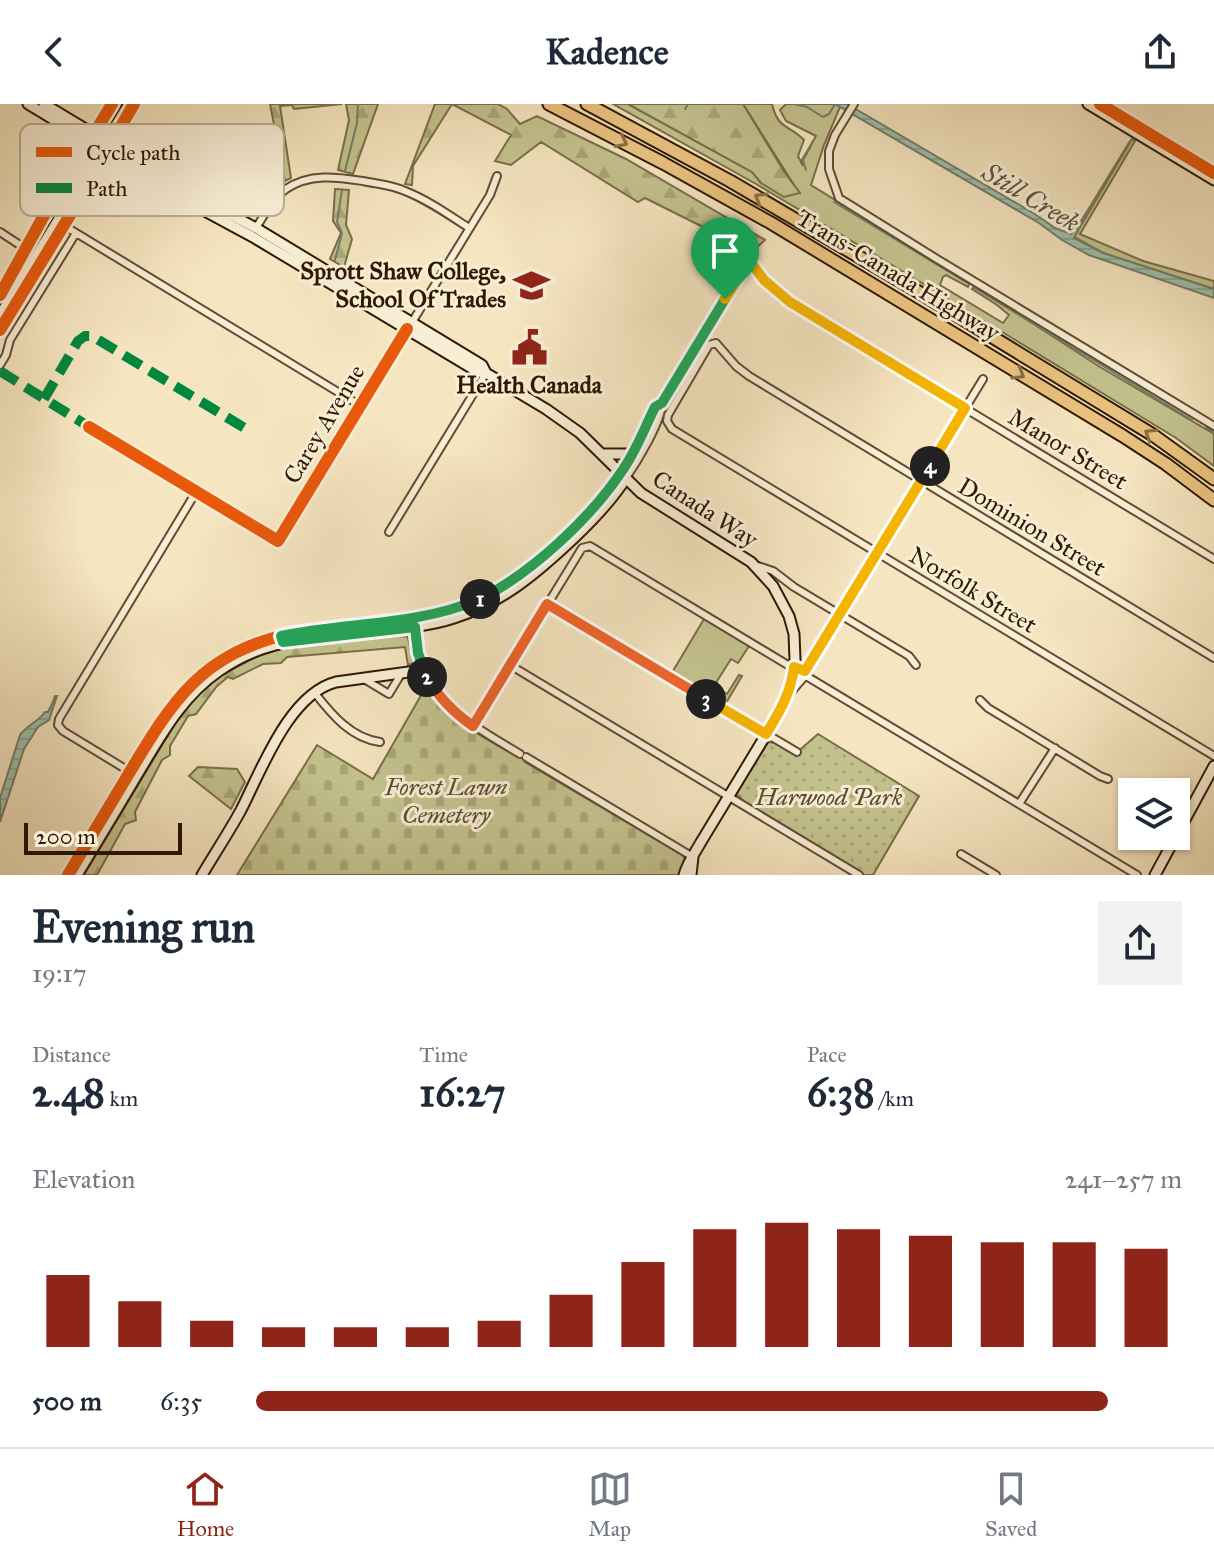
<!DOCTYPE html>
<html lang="en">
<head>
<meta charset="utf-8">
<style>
	:root { --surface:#fff; --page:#f2f2f3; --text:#1f2937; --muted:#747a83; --line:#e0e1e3; --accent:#8f2418 }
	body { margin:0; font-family:"IM FELL Great Primer",serif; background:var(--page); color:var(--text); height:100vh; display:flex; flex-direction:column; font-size:30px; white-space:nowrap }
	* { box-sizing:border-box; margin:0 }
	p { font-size:26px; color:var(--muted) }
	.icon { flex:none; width:44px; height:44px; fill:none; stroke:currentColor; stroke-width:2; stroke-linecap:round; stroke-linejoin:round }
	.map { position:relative; height:771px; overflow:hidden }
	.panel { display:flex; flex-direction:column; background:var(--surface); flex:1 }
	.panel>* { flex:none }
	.buttons { position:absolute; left:1118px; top:674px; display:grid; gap:16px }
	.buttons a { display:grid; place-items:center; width:72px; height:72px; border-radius:0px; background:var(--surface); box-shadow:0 2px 6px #0004; font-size:40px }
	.scale { position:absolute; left:24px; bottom:20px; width:158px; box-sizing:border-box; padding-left:8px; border:4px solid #2f1902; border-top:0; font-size:22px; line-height:28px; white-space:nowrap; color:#2f1902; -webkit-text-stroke:6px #f8eed6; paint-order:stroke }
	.pin { position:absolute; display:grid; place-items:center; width:68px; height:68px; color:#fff; margin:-82px -34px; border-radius:50% 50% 50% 0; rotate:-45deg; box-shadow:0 0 8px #0007 }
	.pin .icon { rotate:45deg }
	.km { position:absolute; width:40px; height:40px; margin:-20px; border-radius:50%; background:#222; color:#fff; font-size:22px; line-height:40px; text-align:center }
	.round { display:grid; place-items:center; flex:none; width:84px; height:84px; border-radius:0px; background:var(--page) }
	.headline { display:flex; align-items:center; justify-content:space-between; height:136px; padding:0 32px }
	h1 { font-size:44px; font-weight:700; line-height:60px }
	.stats { display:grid; grid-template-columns:repeat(3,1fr); gap:12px; height:136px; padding:8px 32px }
	.stats div { display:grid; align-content:center }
	.stats b { font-size:40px; font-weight:700 }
	.stats small { font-size:22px; font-weight:400 }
	.stats p { font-size:22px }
	.chart { height:224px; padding:16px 32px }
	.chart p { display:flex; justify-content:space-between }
	.chart svg { width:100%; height:144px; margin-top:8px; stroke:var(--accent); stroke-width:6 }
	ul { padding:0 32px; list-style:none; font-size:26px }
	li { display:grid; grid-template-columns:128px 96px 1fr; align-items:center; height:60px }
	li i { height:20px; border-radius:10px; background:var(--accent) }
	header { display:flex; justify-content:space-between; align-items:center; height:104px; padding:0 32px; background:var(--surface); font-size:36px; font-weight:700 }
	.dock { display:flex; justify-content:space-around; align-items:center; height:112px; border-top:2px solid var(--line); background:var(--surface); font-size:22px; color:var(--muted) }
	.dock a { display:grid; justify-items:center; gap:4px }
	.dock .current { color:var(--accent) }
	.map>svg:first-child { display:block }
	.grass { fill:#c3c28d; stroke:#796e48; stroke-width:2 }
	.forest { fill:url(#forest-firs); stroke:#796e48; stroke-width:2 }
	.cemetery { fill:url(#cemetery-stones); stroke:#796e48; stroke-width:2 }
	.park { fill:url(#park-dots); stroke:#796e48; stroke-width:2 }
	.water { fill:url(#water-rules); stroke:#717d68; stroke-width:2 }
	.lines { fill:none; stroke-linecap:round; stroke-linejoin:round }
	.stream { stroke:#717d68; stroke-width:2 }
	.street-casing { stroke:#604c32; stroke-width:10 }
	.secondary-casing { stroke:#2f1902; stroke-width:13 }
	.highway-casing { stroke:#2f1902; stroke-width:15 }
	.street { stroke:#f8eed6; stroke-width:6 }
	.secondary { stroke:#f8eed6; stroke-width:9 }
	.highway { stroke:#eac280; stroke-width:11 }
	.quiet { stroke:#00873e; stroke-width:10; stroke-dasharray:20 10; stroke-linecap:butt }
	.cycleway-casing { stroke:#f8eed6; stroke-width:17 }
	.cycleway { stroke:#e8590c; stroke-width:12 }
	.oneway { stroke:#8c6e41 }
	.split-1-casing { stroke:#fff; stroke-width:16 }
	.split-2-casing { stroke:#fff; stroke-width:16 }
	.split-3-casing { stroke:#fff; stroke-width:16 }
	.split-4-casing { stroke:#fff; stroke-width:16 }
	.split-5-casing { stroke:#fff; stroke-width:16 }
	.split-1 { stroke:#22a559; stroke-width:10 }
	.split-2 { stroke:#22a559; stroke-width:10 }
	.split-3 { stroke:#f0652b; stroke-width:10 }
	.split-4 { stroke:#f5b400; stroke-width:10 }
	.split-5 { stroke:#f5b400; stroke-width:10 }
	.labels { text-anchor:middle; stroke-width:6; stroke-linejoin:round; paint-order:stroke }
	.poi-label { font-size:24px; font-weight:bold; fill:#2f1902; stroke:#f8eed6; text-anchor:end }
	.street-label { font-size:24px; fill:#2f1902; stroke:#f8eed6 }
	.park-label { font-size:24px; font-style:italic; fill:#5b4c2c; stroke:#f8eed6 }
	.water-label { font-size:26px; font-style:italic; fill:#56533e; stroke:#f8eed6 }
	.key { fill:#f8eed6; stroke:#bcae96; stroke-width:2 }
	.key-label { font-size:22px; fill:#2f1902 }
</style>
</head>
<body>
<header><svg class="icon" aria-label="back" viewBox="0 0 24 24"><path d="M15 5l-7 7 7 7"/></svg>Kadence<svg class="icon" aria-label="share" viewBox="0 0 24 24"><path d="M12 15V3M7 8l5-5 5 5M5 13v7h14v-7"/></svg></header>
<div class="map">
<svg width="1214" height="771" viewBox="0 0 1214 771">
	<defs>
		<pattern id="forest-firs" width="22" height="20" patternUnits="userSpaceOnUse" patternTransform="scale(2)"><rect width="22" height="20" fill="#c3c28d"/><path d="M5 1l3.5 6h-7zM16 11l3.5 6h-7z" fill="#a8a678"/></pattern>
		<pattern id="cemetery-stones" width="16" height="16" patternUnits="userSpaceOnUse" patternTransform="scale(2)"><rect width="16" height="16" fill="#c3c28d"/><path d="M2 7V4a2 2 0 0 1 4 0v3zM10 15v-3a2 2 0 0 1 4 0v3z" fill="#a8a678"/></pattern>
		<pattern id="park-dots" width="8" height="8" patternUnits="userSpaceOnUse" patternTransform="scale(2)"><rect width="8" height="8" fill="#c3c28d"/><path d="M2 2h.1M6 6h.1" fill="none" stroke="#a8a678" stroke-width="1.8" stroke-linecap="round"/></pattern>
		<pattern id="water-rules" width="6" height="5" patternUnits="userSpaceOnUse" patternTransform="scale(2)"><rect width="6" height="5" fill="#9dc0ac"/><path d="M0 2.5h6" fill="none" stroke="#88a492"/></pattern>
	</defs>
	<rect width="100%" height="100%" fill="#f5e5c0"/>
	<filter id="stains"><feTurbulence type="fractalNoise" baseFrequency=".0025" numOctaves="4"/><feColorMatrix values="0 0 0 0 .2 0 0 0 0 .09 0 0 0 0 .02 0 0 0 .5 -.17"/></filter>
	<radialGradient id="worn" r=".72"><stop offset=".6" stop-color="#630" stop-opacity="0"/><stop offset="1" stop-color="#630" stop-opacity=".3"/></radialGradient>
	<path class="grass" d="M613,0H628L753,68L761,79L799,89L743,0H772C778,26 790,21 804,36L798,52L803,62L802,56L816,32L786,17L780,6L786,0H835L840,3L824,41L811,81L970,179L968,183L946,171L943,173L940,181L1003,219L1009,211L997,201L972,185L975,182L1100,263L1214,330V362L1176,334L902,167L756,80Z
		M1132,35L1135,37L1080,130L1143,157L1214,177V185L1103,149L1074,133Z
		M704,515L749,542L738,559L731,555L714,582L727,590L739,571L742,572L726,599L673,567Z"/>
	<path class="forest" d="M270,0H342L294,5L292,1L280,2L291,74L285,77Z
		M346,0H378L353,70L338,66L349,16Z
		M435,0H498L507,5L520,20L537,12L626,55L765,136L756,144L721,132L645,94L638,98L541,38L511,61L495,57L511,31L452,0L413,62L412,81L405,80Z
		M628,0H743L785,69L800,89L784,93L761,79L752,68Z
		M335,85L349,86L346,121L352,135L344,163L330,155L341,129L333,117Z
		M404,527L408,534L414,559L408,561L405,543L287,553L281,559L263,560L233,575L228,573L217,582L196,610L188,612L170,642V651L162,656L135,708L136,716L125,720L97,771H84L176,618L194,594L220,572L267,547Z
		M198,663L237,665L245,678L231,705L189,672Z"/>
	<path class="cemetery" d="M427,581C453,619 478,630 516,652L523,653L525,658L682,751L685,755L680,771H237L317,641L373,675Z"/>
	<path class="park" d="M818,630L919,692L873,771H864L744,697L737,691L738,687L768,638L776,639L795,650Z"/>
	<path class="water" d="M835,0H847L1035,110L1055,124L1071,130L1086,110L1074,134L1103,149L1214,185V194L1089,151L1062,136L1039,119Z
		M55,592H57L49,616L38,623L24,645L0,718V694L20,631C27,621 38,618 45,608H48L53,598Z"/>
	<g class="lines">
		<path class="stream" d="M794,0L807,3L823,13L829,10L835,0
			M685,5L688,0
			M806,66L803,56L811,42
			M345,67L357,19L358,0
			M834,98L969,180
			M1083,114L1130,37
			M335,156L342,129L337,118L342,86
			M973,183L1192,316
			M1206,324L1214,328"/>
		<defs>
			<path id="street" d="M854,0L835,31L829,47V65L839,94L937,155L1214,322
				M58,118L361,302
				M256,124C265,110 272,95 286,85C310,69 336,73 363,77C377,80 392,81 405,87C428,96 449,111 469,124
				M0,128L26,145
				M0,261L6,251L10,236L76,129
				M621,368C632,352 648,307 662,299L749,156L769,181L796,202L1214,455
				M626,374C637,358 662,317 662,299
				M389,428L486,269
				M758,462L773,467L794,483L909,552L916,561
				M547,500L797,648
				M1214,554L749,272L736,262L716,239L709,241L668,311L667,317L672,325L1214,652
				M510,561L859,771
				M423,566C450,612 476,623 520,650
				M805,567L983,275
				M364,575L389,590L401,570
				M314,588C332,611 351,634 380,638
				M791,588L805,572
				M980,596L988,604L1100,672L1108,675
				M473,622L582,444L590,442L1137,771
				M526,653L693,753
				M132,669L63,627L58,621L59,615L196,388L278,437L490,91L497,72
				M1019,700L1055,644
				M961,750L996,771"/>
			<path id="secondary" d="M28,0L203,106L253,133L478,268L486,269L546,305L580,329L641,389L751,458L773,482L789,512L794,530L795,556L792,579L788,590L781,606L701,738C695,749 687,759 684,771
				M44,0L207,98L256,124L482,261L486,269
				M1088,0L1214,76
				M0,191L42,115L112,0
				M0,211L129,0
				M604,350H632
				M68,771C88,738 108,704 128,671C173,596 201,549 293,529C346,522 401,521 452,506C519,486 580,424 621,368
				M77,771C97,738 117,705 137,671C160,633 181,593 219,567C265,535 304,536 358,529C390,525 423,524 454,514C502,499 538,468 574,434C593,416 612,396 626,374
				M202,771C215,749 229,728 241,706C261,667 289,590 336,578L423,566L418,549L415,518
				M691,771L693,753
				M1155,771L1214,662"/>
			<path id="highway" d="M549,0L663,59L771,119L1123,332L1166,360L1214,396
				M587,0L730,77L912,184L1153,331L1214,375"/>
		</defs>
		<use href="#street" class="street-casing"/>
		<use href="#secondary" class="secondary-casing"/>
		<use href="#highway" class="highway-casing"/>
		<use href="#street" class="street"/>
		<use href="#secondary" class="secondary"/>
		<use href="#highway" class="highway"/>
		<path class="quiet" d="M0,267L94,326
			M44,295L78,237L85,232H92L248,326"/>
		<defs>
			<path id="cycleway" d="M1100,0L1214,69
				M0,191L42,115L112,0
				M0,226L103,57L102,55L134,0
				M89,323L278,437L407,225
				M68,771C88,738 108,704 128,671C173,596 201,549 293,529C346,522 401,521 452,506C519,486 580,424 621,368"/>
		</defs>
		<use href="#cycleway" class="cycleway-casing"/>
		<use href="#cycleway" class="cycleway"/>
	</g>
	<defs><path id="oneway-chevron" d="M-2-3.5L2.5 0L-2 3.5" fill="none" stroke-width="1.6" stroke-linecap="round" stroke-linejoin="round" transform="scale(2)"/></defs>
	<g class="oneway">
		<use href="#oneway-chevron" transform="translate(622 38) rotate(27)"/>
		<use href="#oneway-chevron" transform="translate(760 94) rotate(-149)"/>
		<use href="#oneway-chevron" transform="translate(1019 270) rotate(31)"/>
		<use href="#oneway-chevron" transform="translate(1150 330) rotate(-148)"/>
	</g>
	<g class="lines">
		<defs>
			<path id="split-1" d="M480,495C532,469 592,413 624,364C637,345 645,323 655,303L662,299L725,195"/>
			<path id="split-2" d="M427,573L418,549L415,523L283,538L281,532C348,518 417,522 480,495"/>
			<path id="split-3" d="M427,573C439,594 454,609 473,622L547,500L706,595"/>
			<path id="split-4" d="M706,595L766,630C779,609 791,589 794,563L805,567L930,362"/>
			<path id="split-5" d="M725,195L749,156L764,176L790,198L965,304L930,362"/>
		</defs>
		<use href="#split-1" class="split-1-casing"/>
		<use href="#split-2" class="split-2-casing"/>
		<use href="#split-3" class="split-3-casing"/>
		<use href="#split-4" class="split-4-casing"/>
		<use href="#split-5" class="split-5-casing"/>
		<use href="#split-1" class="split-1"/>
		<use href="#split-2" class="split-2"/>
		<use href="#split-3" class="split-3"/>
		<use href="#split-4" class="split-4"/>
		<use href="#split-5" class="split-5"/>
	</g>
	<defs>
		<symbol id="university-bare" viewBox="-9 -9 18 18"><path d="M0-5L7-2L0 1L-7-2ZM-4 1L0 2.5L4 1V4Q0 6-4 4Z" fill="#8f2418" stroke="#f8eed6" stroke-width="2.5" paint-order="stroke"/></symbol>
		<symbol id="civic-bare" viewBox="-9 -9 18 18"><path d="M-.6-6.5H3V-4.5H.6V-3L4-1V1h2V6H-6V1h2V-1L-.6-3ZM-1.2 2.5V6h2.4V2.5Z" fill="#8f2418" stroke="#f8eed6" stroke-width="2.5" paint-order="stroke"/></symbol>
	</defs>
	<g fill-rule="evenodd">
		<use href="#university-bare" x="506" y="156" width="51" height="51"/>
		<use href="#civic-bare" x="504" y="218" width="51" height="51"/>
	</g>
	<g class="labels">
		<g class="poi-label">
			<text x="506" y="175">Sprott Shaw College,<tspan x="506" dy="28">School Of Trades</tspan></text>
			<text x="529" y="289" text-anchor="middle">Health Canada</text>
		</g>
		<g class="street-label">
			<text transform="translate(898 171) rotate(31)" y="8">Trans-Canada Highway</text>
			<text transform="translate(324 320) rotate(-59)" y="8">Carey Avenue</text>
			<text transform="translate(1068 345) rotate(31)" y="8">Manor Street</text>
			<text transform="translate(705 405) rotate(33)" y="8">Canada Way</text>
			<text transform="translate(1032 423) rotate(31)" y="8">Dominion Street</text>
			<text transform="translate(973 486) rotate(31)" y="8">Norfolk Street</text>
		</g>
		<g class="park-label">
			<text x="446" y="691">Forest Lawn<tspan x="446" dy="28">Cemetery</tspan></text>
			<text x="829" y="701">Harwood Park</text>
		</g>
		<g class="water-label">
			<text transform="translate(1031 93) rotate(31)" y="9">Still Creek</text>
		</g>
	</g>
	<rect x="20" y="20" width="264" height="92" rx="12" class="key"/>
	<rect x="36" y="43" width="36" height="10" fill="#e8590c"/>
	<rect x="36" y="79" width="36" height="10" fill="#00873e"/>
	<g class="key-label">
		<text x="86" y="56">Cycle path</text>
		<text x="86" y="92">Path</text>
	</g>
	<rect width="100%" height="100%" filter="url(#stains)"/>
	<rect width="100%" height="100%" fill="url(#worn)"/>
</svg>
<div class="buttons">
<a><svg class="icon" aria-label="layers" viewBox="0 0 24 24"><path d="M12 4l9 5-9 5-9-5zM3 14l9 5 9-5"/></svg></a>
</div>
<div class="scale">200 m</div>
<div class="pin" style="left:725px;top:195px;background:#1e9e55"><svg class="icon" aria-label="arrive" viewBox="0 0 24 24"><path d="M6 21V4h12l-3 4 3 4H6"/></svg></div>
<b class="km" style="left:480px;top:495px">1</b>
<b class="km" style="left:427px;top:573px">2</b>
<b class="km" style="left:706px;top:595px">3</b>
<b class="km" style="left:930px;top:362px">4</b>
</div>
<section class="panel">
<div class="headline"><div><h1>Evening run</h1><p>19:17</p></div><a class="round"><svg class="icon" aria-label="share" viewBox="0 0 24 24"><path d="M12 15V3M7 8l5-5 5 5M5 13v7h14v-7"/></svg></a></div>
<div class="stats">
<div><p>Distance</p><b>2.48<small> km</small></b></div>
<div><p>Time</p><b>16:27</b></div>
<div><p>Pace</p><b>6:38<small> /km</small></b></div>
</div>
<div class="chart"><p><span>Elevation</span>241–257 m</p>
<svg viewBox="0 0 160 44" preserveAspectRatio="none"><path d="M5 44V22M15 44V30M25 44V36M35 44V38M45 44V38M55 44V38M65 44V36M75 44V28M85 44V18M95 44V8M105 44V6M115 44V8M125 44V10M135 44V12M145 44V12M155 44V14"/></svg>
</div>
<ul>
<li><b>500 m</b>6:35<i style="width:92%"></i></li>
</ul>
</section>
<nav class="dock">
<a class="current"><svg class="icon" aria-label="home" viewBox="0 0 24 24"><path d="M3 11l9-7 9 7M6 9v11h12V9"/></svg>Home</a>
<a><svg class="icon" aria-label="map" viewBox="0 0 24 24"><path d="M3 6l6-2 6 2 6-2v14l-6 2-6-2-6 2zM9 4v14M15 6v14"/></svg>Map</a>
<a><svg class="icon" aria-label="saved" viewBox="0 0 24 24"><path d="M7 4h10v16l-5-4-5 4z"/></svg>Saved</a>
</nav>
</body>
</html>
